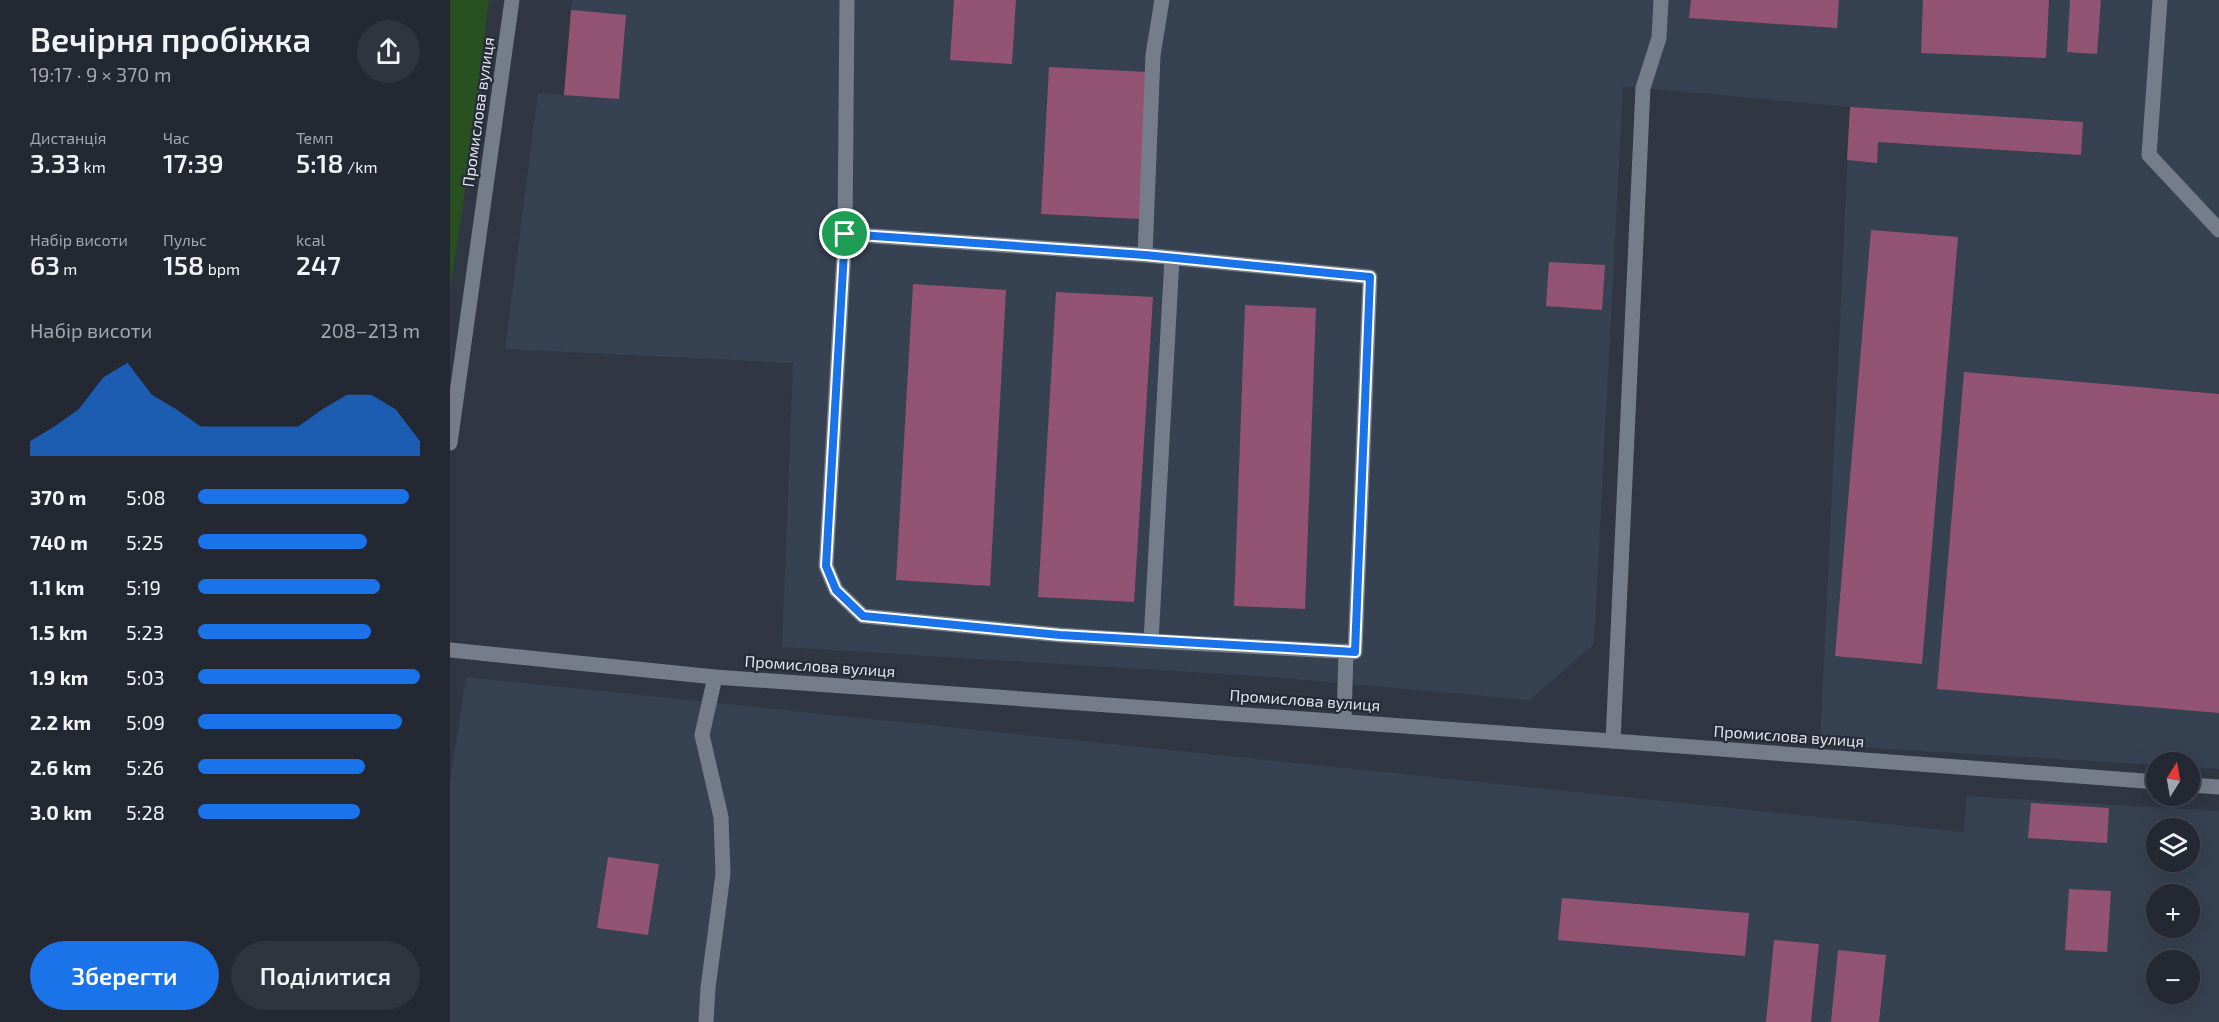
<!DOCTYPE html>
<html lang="uk">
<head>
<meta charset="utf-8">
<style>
	:root { --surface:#242832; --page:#30343e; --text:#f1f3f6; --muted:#a3a6ac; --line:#41444d; --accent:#1a73e8 }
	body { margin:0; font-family:"Exo 2",sans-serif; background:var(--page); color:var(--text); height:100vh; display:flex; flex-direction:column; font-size:22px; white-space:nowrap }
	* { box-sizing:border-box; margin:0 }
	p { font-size:20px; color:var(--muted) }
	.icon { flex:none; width:33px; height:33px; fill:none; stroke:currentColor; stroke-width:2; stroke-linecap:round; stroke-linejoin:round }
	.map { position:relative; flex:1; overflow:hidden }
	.details { display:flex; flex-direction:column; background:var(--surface); width:450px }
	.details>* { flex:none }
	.needle { width:39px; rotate:11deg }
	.tools { position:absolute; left:1696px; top:752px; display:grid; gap:12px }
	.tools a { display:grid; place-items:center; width:54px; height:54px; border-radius:50%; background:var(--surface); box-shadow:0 6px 24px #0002,0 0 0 2px var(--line); font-size:30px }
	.pin { position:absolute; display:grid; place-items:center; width:51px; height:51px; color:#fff; margin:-26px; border:3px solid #fff; border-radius:50%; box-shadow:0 2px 6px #0007 }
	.round { display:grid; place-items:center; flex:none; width:63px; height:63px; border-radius:32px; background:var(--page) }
	.overview { display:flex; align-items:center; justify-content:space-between; height:102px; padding:0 30px }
	h1 { font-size:33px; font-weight:600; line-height:45px }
	.figures { display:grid; grid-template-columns:repeat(3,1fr); gap:9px; height:102px; padding:6px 30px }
	.figures div { display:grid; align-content:center }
	.figures b { font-size:26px; font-weight:600 }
	.figures small { font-size:16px; font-weight:400 }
	.figures p { font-size:16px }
	.chart { height:168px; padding:12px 30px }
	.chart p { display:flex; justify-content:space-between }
	.chart svg { width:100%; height:108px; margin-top:6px; fill:var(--accent); opacity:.7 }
	.primary-button { display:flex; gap:12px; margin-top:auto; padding:12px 30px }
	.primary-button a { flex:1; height:69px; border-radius:36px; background:var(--accent); color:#fff; font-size:24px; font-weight:600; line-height:69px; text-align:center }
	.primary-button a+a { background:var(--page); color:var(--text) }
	ul { padding:0 30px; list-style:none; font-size:20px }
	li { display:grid; grid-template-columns:96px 72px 1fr; align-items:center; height:45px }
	li i { height:15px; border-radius:8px; background:var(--accent) }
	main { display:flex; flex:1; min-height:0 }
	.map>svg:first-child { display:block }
	.built { fill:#364151; fill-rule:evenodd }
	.green { fill:#285021 }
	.building { fill:#935474 }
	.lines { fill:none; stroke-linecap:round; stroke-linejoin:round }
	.lane { stroke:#757d8a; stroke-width:15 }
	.street { stroke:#757d8a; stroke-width:15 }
	.route-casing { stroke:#fff; stroke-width:12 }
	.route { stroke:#1a73e8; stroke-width:8 }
	.labels { text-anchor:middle; stroke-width:4.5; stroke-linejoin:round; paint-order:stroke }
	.street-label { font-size:16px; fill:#e0e5ec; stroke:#262c37 }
</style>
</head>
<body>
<main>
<section class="details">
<div class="overview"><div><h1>Вечірня пробіжка</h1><p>19:17 · 9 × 370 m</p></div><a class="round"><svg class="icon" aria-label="share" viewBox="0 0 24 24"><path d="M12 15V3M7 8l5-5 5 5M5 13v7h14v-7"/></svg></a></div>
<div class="figures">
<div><p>Дистанція</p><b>3.33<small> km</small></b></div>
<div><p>Час</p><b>17:39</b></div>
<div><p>Темп</p><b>5:18<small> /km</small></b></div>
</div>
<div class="figures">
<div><p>Набір висоти</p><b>63<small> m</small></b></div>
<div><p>Пульс</p><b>158<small> bpm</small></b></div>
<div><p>kcal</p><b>247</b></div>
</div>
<div class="chart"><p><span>Набір висоти</span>208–213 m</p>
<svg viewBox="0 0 160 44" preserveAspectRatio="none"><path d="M0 44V38L10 32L20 25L30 12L40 6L50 19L60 25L70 32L80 32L90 32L100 32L110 32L120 25L130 19L140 19L150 25L160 38V44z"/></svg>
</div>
<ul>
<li><b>370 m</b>5:08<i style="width:95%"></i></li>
<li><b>740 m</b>5:25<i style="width:76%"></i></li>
<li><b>1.1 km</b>5:19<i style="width:82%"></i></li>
<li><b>1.5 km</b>5:23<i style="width:78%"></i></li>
<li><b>1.9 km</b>5:03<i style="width:100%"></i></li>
<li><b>2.2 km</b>5:09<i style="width:92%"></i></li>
<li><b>2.6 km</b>5:26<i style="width:75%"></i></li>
<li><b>3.0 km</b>5:28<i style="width:73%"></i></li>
</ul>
<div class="primary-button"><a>Зберегти</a><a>Поділитися</a></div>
</section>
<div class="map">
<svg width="1769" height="1022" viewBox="0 0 1769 1022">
	<rect width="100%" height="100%" fill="#303642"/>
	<path class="built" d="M122,0H1769V769L1740,767V762H1707V765L1370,745L1400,107L1193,88L1173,87L1144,644L1080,700L821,677L332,647L343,363L55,349L88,93L114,95Z
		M16,677L1514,832L1516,796L1769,811V1022H0V783ZM1707,828H1740V861H1707ZM1707,894H1740V927H1707ZM1707,960H1740V993H1707Z"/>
	<path class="green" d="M0,0H39L19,164L0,290Z"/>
	<path class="building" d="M504,0H566L562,64L500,60Z
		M1241,0H1389L1387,28L1239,18Z
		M1473,0H1599L1596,58L1471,53Z
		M1620,0H1651L1647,54L1617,52Z
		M121,10L176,15L169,99L114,95Z
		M599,67L698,72L690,219L591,214Z
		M1400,107L1633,122L1631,155L1428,142L1427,163L1397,160Z
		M1421,230L1508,237L1472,664L1385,656Z
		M1099,262L1155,265L1152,310L1096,306Z
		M463,284L556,290L540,586L446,580Z
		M606,292L703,297L684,602L588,597Z
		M795,305L866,308L855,609L784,606Z
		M1514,372L1769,394V713L1487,689Z
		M1581,803L1659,808L1657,843L1578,838Z
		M158,857L209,864L198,935L147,928Z
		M1619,889L1661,891L1657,952L1615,950Z
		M1112,898L1299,913L1295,956L1108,940Z
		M1324,940L1369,944L1361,1022H1316Z
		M1388,950L1436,955L1429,1022H1381Z"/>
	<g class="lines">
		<path class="lane" d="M397,0L395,234L695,255L703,55L712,0
			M1710,0L1699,155L1769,230
			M395,234L376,566L386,590L413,616L610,635L701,641L722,258
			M695,255L920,277L905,652L701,641
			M894,721L896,651
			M1163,741L1193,88L1209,38L1211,0
			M256,1022L258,988L273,874L271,817L252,735L265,677"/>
		<path class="street" d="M0,443L62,0
			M0,650L265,677L1163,741L1707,782
			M1740,785L1769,787"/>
	</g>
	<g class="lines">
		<defs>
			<path id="route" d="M395,234L695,255L920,277L905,652L610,635L413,616L386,590L376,566Z"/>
		</defs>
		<use href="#route" class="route-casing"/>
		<use href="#route" class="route"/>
	</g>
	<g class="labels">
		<g class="street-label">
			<text transform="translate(28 112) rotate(-82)" y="6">Промислова вулиця</text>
			<text transform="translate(370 666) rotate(4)" y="6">Промислова вулиця</text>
			<text transform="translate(855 700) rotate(4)" y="6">Промислова вулиця</text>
			<text transform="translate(1339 736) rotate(4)" y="6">Промислова вулиця</text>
		</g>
	</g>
</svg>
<div class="tools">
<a><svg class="needle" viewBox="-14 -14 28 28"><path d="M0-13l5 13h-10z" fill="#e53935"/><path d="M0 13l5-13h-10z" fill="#a3a6ac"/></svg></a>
<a><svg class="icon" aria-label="layers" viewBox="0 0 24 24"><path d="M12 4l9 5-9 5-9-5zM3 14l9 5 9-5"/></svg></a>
<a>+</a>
<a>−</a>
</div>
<div class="pin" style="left:395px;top:234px;background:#1e9e55"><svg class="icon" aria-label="arrive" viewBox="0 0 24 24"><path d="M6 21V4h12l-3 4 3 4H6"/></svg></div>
</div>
</main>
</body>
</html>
